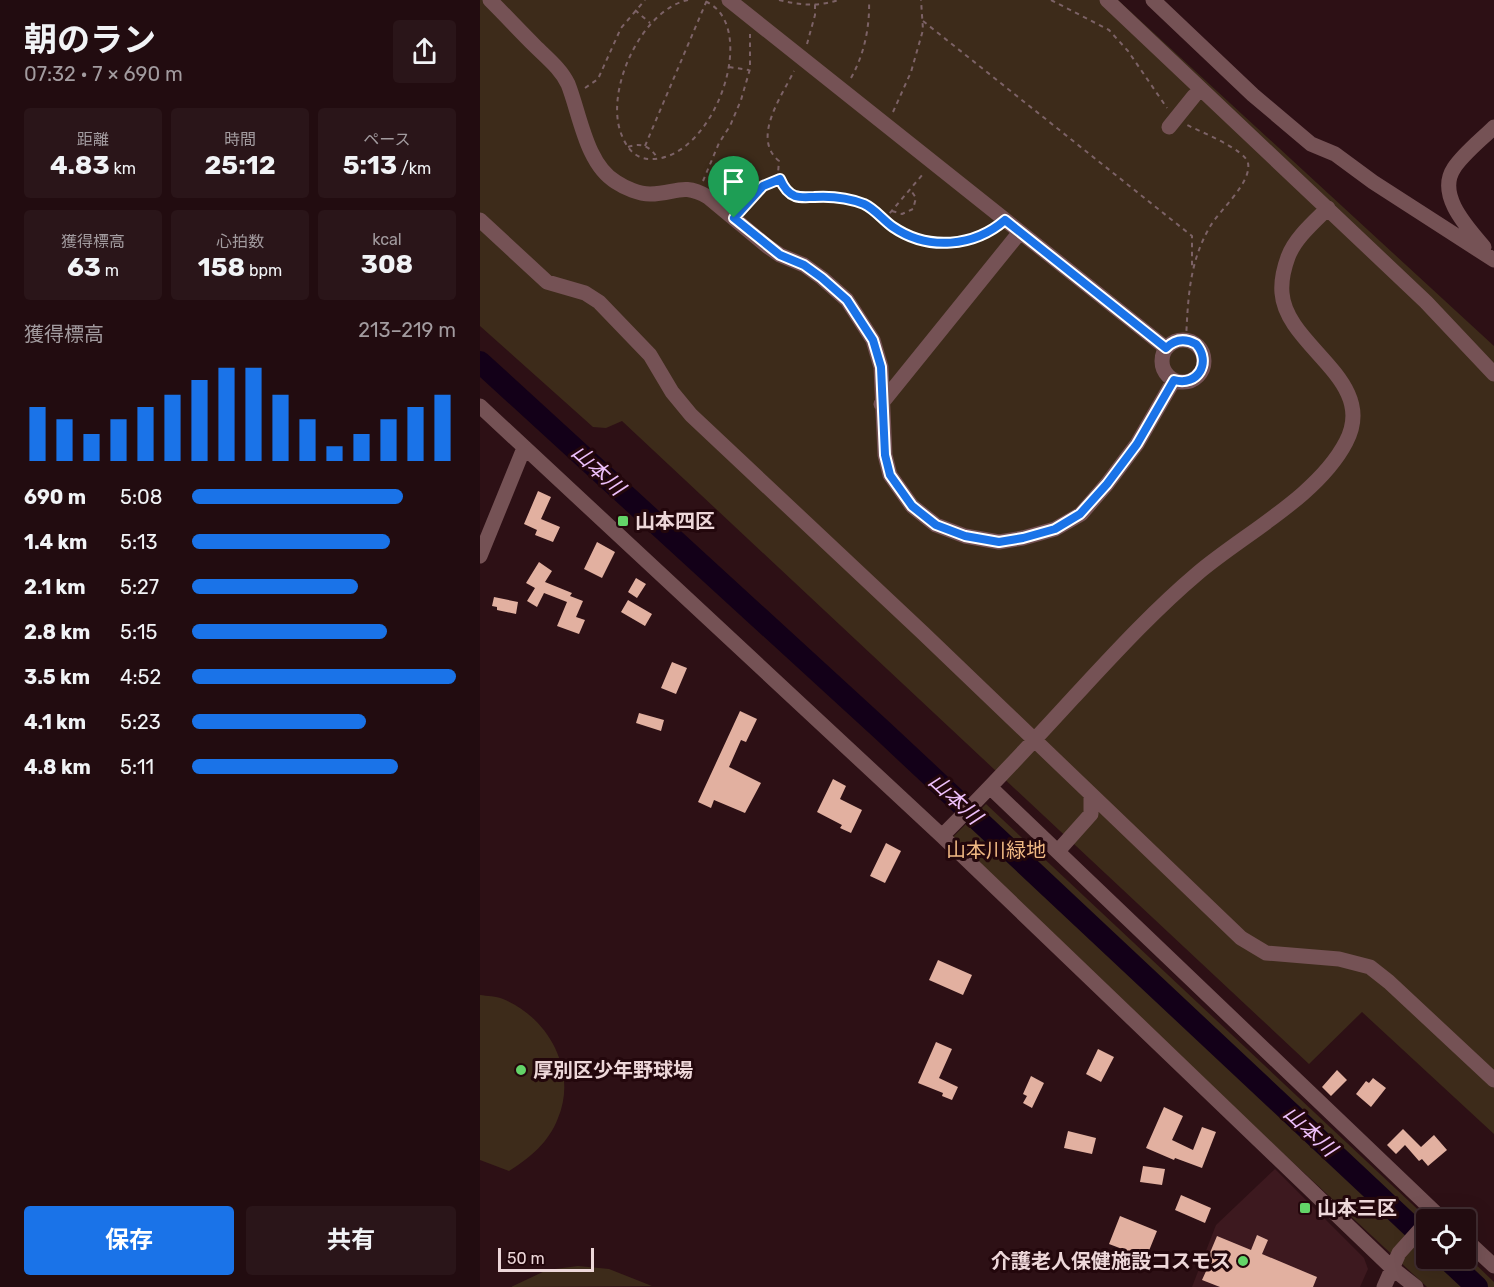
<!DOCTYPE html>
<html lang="ja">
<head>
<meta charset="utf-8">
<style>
	:root { --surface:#220c10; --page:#2a1519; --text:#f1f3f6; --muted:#a29b9f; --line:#3f2c30; --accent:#1a73e8 }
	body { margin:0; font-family:Rubik,"Noto Sans JP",sans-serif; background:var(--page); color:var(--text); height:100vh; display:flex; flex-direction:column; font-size:22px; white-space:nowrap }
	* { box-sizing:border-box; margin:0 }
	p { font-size:20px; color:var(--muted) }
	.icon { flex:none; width:33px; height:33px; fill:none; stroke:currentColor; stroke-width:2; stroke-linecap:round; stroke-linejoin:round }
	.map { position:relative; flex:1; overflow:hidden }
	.sheet { display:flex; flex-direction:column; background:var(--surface); width:480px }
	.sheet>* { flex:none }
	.tools { position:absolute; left:936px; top:1209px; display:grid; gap:12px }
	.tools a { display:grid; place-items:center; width:60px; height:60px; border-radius:6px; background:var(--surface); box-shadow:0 6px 24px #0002,0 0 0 2px var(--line); font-size:30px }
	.scale { position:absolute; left:18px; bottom:15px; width:96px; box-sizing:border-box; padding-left:6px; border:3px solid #edd7d9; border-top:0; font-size:16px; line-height:21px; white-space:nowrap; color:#edd7d9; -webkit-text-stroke:4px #23070c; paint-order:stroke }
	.pin { position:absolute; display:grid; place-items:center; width:51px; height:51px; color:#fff; margin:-62px -26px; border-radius:50% 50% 50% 0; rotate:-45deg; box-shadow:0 0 6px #0007 }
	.pin .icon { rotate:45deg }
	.round { display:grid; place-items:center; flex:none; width:63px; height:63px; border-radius:6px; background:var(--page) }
	.overview { display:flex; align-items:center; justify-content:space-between; height:102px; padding:0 24px }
	h1 { font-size:33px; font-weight:700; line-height:45px }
	.figures { display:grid; grid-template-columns:repeat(3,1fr); gap:9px; height:102px; padding:6px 24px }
	.figures div { display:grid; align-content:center; border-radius:6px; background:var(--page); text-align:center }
	.figures b { font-size:26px; font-weight:700 }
	.figures small { font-size:16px; font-weight:400 }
	.figures p { font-size:16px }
	.chart { height:168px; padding:12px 24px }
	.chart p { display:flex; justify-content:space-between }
	.chart svg { width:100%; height:108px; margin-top:6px; stroke:var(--accent); stroke-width:6 }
	.button { display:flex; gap:12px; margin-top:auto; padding:12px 24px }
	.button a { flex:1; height:69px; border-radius:6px; background:var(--accent); color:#fff; font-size:24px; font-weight:700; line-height:69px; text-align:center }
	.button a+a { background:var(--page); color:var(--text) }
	ul { padding:0 24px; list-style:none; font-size:20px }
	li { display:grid; grid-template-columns:96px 72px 1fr; align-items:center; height:45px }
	li i { height:15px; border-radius:8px; background:var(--accent) }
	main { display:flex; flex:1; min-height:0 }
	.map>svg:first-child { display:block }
	.built { fill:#3d191f }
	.green { fill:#3d2b1a }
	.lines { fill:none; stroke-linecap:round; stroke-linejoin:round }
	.river { stroke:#130018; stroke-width:22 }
	.building { fill:#e2b0a0 }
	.path { stroke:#7c6266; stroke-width:2; stroke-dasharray:4.5 4.5; stroke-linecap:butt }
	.minor { stroke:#755255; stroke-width:15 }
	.route-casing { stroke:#fff; stroke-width:12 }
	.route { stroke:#1a73e8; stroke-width:8 }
	.poi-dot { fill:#63d468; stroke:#23070c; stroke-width:2 }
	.labels { text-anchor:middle; stroke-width:6; stroke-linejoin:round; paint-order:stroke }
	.poi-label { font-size:20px; font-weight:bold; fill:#edd7d9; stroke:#23070c; text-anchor:start }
	.park-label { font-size:20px; fill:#efb883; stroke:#23070c }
	.water-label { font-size:21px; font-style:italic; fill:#eec0fb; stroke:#23070c }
</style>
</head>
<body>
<main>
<section class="sheet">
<div class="overview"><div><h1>朝のラン</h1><p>07:32 · 7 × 690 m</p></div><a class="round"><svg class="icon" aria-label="share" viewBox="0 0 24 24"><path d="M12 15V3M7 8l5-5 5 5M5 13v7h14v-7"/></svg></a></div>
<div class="figures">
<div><p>距離</p><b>4.83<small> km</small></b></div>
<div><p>時間</p><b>25:12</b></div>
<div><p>ペース</p><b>5:13<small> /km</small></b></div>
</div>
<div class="figures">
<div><p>獲得標高</p><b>63<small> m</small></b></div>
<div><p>心拍数</p><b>158<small> bpm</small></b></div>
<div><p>kcal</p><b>308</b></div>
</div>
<div class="chart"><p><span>獲得標高</span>213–219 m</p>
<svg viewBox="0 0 160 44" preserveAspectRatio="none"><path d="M5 44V22M15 44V27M25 44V33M35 44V27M45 44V22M55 44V17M65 44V11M75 44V6M85 44V6M95 44V17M105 44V27M115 44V38M125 44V33M135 44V27M145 44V22M155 44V17"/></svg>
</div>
<ul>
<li><b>690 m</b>5:08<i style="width:80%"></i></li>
<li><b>1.4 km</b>5:13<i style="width:75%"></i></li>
<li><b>2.1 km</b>5:27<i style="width:63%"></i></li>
<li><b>2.8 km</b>5:15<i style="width:74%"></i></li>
<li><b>3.5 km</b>4:52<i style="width:100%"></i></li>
<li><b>4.1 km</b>5:23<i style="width:66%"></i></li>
<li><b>4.8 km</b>5:11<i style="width:78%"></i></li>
</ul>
<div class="button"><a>保存</a><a>共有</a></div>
</section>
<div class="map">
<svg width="1014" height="1287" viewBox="0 0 1014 1287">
	<rect width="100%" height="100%" fill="#2d1015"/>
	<path class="built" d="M795,1169L884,1258L888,1269L880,1287H712L736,1225Z"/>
	<path class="green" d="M0,0H638L1014,346V1134L882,1012L829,1064L142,421L126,428L113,427L0,326Z
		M506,804L948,1219L946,1258H986V1255L1014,1282V1287H947L468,842Z
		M0,995C7,996 16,996 23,999C68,1017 98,1071 78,1118C69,1142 50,1158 29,1171L0,1160Z
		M98,1266L129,1269L172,1286L31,1287L67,1270Z"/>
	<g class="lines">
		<path class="river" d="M0,362L403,731L946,1240
			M966,1258L997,1287"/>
	</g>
	<path class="building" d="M58,491L71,497L61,519L80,527L73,542L55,535L57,530L44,524Z
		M117,542L135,552L122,578L104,569Z
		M59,562L72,571L65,582L92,593L90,596L103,601L96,617L105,620L99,634L77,626L87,602L64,593L57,607L47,601L55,588L46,583Z
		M156,578L166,584L157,598L148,592Z
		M14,597L38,602L36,614L17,610V607L12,606Z
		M148,600L172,614L165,626L141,612Z
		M192,662L207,668L196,694L181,688Z
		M260,711L277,719L266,742L261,740L249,767L281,783L265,813L234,800L231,808L218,802Z
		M159,713L184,720L181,731L156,723Z
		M353,779L366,786L360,799L382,810L371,833L360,828L362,825L337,812Z
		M406,843L421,851L405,883L390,876Z
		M458,960L492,975L483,995L449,980Z
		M456,1042L472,1049L459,1078L478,1087L472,1100L462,1096L463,1093L438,1083Z
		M618,1049L634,1057L621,1082L606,1074Z
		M857,1070L867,1080L851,1096L842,1087Z
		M551,1076L564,1083L552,1108L543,1103L547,1096L543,1094Z
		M893,1078L906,1088L891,1107L876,1094L886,1081L889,1083Z
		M684,1107L703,1116L692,1140L713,1150L722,1127L736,1132L722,1168L695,1158L694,1160L666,1148Z
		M923,1129L941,1147L954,1135L967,1150L948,1166L942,1159L939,1161L925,1145L916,1154L907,1145Z
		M588,1131L616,1138L612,1154L584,1148Z
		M663,1166L685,1169L682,1185L660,1182Z
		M701,1195L731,1208L725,1223L695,1210Z
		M640,1216L677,1231L666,1258L629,1244Z
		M777,1235L788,1240L782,1254L837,1277L833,1287H740L722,1280L727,1269L724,1267L737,1236L771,1250Z"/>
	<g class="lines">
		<path class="path" d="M208,0C160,10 122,96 143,138C148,150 157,159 170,159C234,162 284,21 222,0
			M299,0C319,5 338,7 358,0
			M571,0L629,30L648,51L687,108
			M155,10L170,23
			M443,21L712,236V266
			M327,44L335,15V0
			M249,67L269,70
			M371,78C384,55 390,27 389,0
			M105,88L118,79L141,28L165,0
			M413,112L431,72L443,30L441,0
			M165,146L227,0
			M148,147C162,142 171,147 178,159
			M300,179L298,173L299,161C271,138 302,96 314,71
			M223,181L239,143L250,126L261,100L270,69V34
			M261,208L283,186L300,179L303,187L316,196L348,197L384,204L423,232L457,243L479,242L493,239L514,229
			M412,211L422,214L433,209L436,198L430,189
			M404,220L443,174
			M706,340C708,299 709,261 731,225C741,209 772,182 768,163C766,150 719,131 707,125"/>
		<path class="minor" d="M10,0C25,15 40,31 55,46C67,58 81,69 88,84C100,114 106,164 136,182C145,188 159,194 170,194C196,194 202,182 228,197L287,246L300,255L324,265L342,278L367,300L393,340L401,367L405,455L410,475L432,506L456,525L485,536L519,542L543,538L575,529L601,514L627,484L657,444L694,380
			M249,0L686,348
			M627,0L946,302L1014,374
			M673,0L773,95L831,144L855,154L893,182L1014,260
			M689,127L714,96
			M0,220L67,282L105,293L119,302L170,355L192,392L211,415L443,633L761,938L786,953L859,959L890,967L909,982L1014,1080
			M1004,247C988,228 956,195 974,168C983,154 1002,139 1014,127
			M682 361a21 21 0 1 1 42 0a21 21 0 1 1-42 0Z
			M401,404L540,232
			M0,406L462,836L912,1268L936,1287
			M0,556L44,448
			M510,787L963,1220
			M462,836C507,791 550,745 593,698C633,655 673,611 718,573C764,534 838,496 866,442C899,380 806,347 802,293C801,282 804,268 808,257C815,238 834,222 848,208
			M578,851L611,814V794
			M986,1240L1014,1266
			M904,1287L919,1253L946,1223"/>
	</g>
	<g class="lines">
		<defs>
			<path id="route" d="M300,179C303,186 307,193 315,196C321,198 328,197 334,197C350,196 369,198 384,204C395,209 403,220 413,227C448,251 494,247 525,220L686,348C695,339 705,338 716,344C732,362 718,387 694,380L657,444L627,484L600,514L575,529L543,538L519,542L485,536L456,525L432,506L410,475L405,455L401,367L393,340L367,300L342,278L324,265L300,255L254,218L283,186Z"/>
		</defs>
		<use href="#route" class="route-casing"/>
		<use href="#route" class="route"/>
	</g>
	<g class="poi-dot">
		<rect x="137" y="515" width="12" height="12" rx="3"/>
		<circle cx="41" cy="1070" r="6"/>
		<rect x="819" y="1202" width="12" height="12" rx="3"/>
		<circle cx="763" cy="1261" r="6"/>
	</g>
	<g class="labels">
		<g class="poi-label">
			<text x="155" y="528">山本四区</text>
			<text x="53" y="1077">厚別区少年野球場</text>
			<text x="837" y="1215">山本三区</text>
			<text x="751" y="1268" text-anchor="end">介護老人保健施設コスモス</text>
		</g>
		<g class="park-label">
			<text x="516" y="857">山本川緑地</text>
		</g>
		<g class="water-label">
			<text transform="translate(118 470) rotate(43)" y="7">山本川</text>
			<text transform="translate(475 799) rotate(43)" y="7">山本川</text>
			<text transform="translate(830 1131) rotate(43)" y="7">山本川</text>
		</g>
	</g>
</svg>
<div class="tools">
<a><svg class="icon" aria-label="locate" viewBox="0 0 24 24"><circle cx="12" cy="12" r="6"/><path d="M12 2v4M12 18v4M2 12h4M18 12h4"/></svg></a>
</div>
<div class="scale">50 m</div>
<div class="pin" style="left:254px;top:218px;background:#1e9e55"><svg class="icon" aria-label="arrive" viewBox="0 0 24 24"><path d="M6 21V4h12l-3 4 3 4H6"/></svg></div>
</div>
</main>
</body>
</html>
